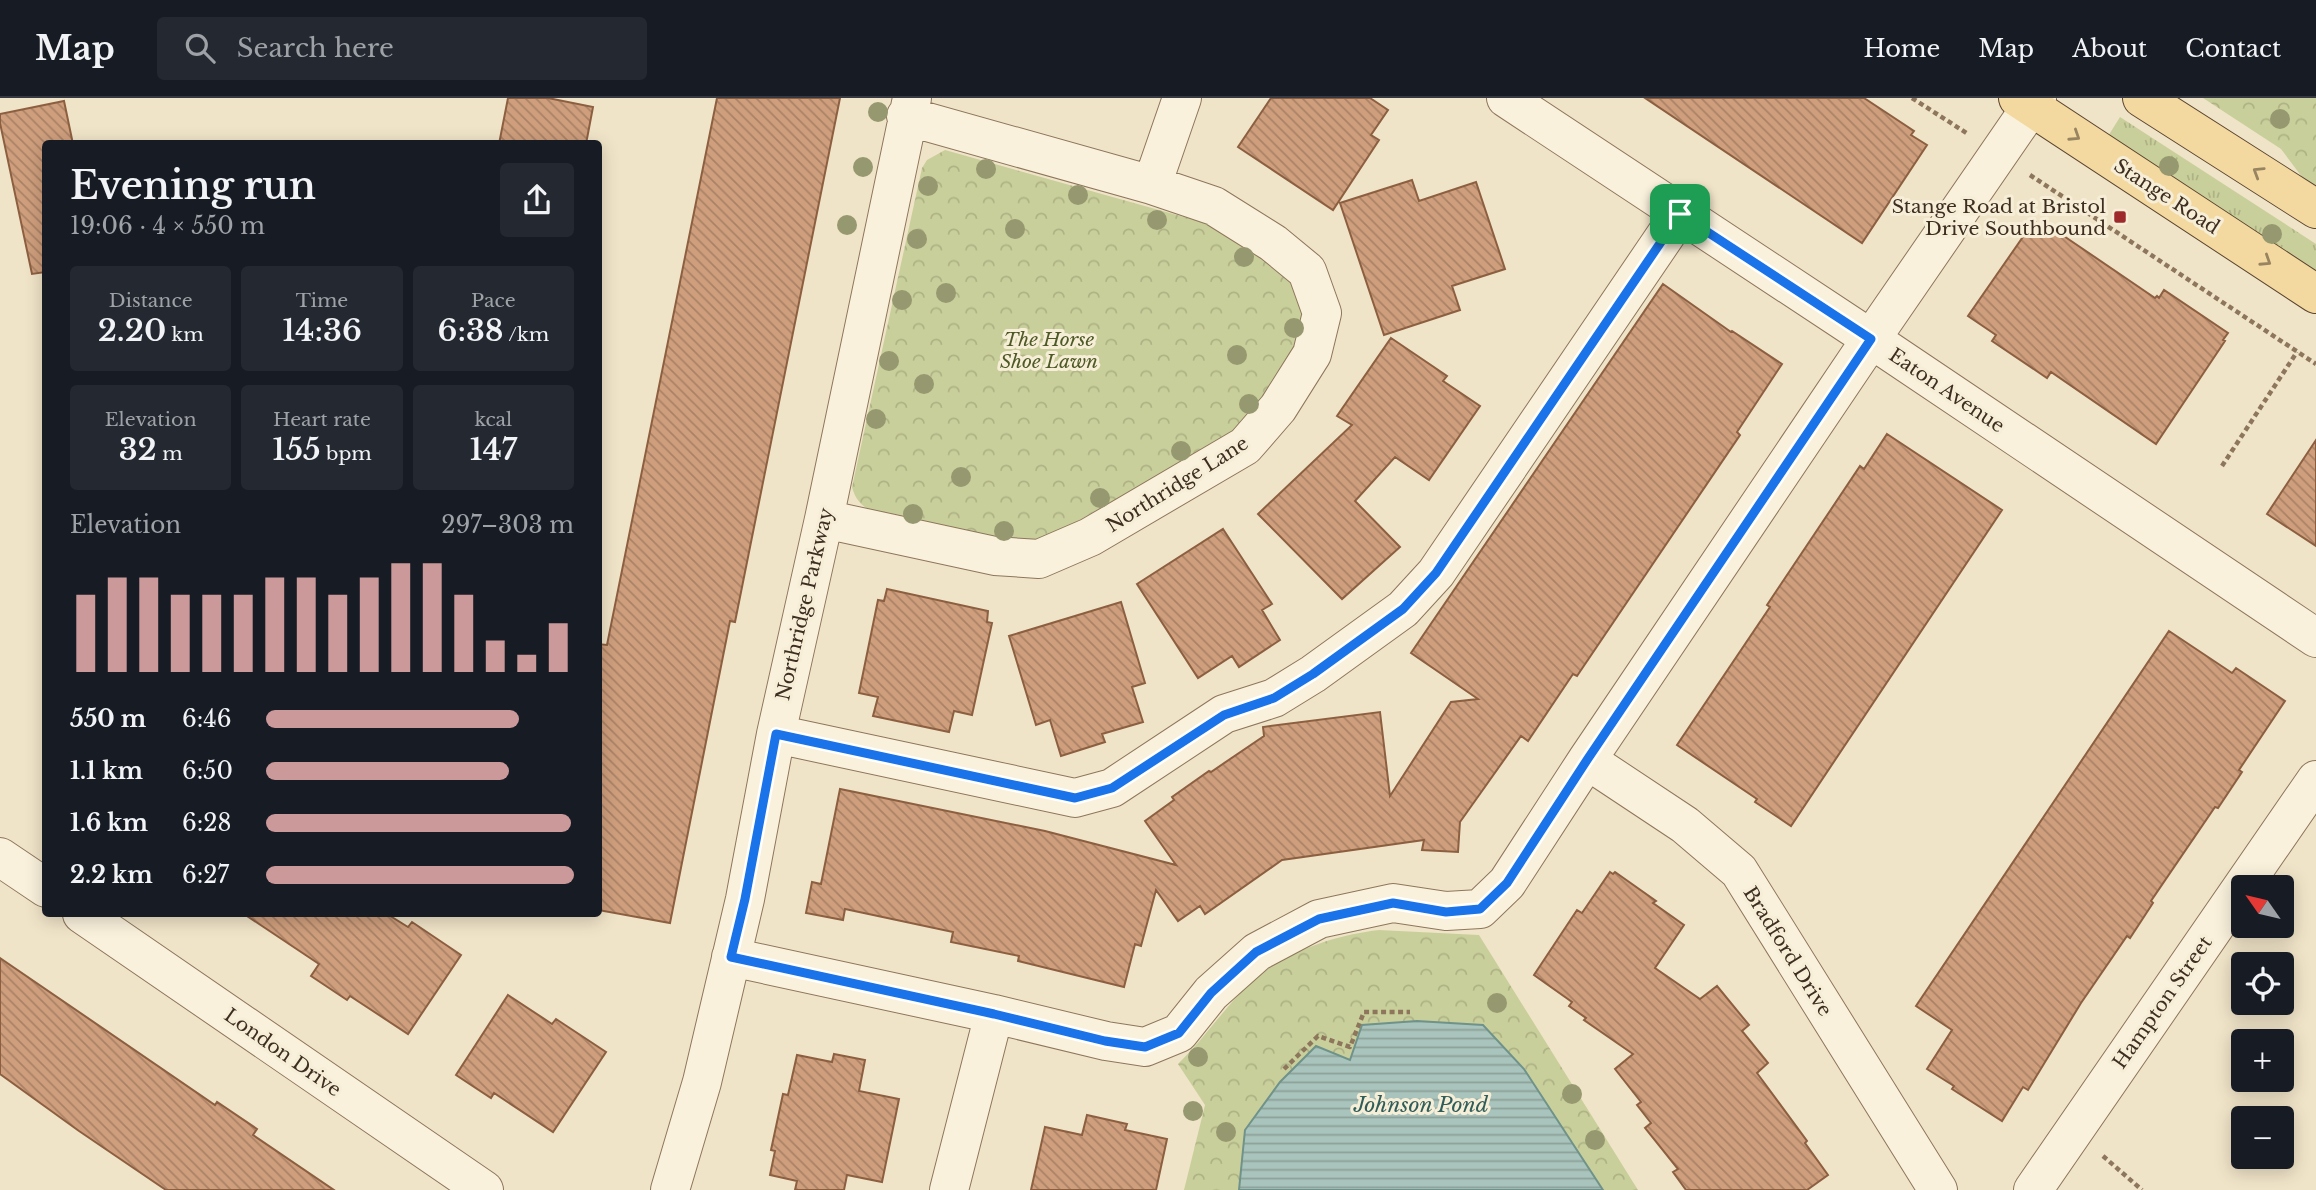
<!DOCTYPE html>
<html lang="en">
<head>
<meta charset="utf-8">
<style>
	:root { --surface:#171b24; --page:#242831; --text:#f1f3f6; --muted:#9ea1a6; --line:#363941; --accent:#cc999b }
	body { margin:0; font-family:"Libre Baskerville",serif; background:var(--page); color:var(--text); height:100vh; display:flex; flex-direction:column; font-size:26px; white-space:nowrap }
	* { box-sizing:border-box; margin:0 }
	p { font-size:23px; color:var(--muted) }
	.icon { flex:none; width:38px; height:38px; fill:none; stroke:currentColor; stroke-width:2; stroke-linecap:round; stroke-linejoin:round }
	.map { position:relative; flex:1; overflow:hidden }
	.sheet { position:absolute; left:42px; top:42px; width:560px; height:777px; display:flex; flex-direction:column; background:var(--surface); border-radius:7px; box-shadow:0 4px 18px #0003 }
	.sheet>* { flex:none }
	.needle { width:46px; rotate:304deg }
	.controls { position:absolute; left:2231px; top:777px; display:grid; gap:14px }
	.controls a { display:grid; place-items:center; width:63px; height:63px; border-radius:7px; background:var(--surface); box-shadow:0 4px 18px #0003; font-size:35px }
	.pin { position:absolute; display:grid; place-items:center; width:60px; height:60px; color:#fff; margin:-30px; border-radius:14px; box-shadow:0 4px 10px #0006 }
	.round { display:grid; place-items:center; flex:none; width:74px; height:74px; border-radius:7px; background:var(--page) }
	.headline { display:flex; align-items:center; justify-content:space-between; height:119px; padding:0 28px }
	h1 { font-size:38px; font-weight:600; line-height:52px }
	.metrics { display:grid; grid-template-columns:repeat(3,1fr); gap:10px; height:119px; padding:7px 28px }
	.metrics div { display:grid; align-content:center; border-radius:7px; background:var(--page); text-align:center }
	.metrics b { font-size:30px; font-weight:600 }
	.metrics small { font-size:19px; font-weight:400 }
	.metrics p { font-size:19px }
	.chart { height:196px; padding:14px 28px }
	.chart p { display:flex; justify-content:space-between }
	.chart svg { width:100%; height:126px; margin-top:7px; stroke:var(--accent); stroke-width:6 }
	ul { padding:0 28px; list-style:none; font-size:23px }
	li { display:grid; grid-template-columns:112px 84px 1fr; align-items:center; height:52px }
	li i { height:18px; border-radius:9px; background:var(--accent) }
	header { display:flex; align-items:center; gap:42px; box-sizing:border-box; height:98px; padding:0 35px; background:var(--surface); border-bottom:2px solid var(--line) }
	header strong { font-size:33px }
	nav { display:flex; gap:38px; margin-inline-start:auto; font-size:24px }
	.search { width:490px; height:63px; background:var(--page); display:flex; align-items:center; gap:18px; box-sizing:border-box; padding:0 24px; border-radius:7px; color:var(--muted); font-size:26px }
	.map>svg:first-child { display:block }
	.grass { fill:url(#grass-tufts) }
	.forest { fill:url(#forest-crowns) }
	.water { fill:url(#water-rules); stroke:#6f938a; stroke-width:2 }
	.building { fill:url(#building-back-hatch); stroke:#8d5f41; stroke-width:2 }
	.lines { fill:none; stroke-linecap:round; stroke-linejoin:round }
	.minor-casing { stroke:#8d765c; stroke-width:40 }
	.major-casing { stroke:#5b4430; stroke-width:40 }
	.path { stroke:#8d765c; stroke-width:4.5; stroke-dasharray:5 3.5; stroke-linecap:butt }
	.minor { stroke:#faf1dc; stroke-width:38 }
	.major { stroke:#f3d9a0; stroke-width:38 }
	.tree { fill:#96986f }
	.oneway { stroke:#988460 }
	.route-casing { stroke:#fff; stroke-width:14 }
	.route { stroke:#1a73e8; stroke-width:9 }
	.poi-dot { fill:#9e2a2b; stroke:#f7eed8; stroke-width:2.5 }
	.labels { text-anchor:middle; stroke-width:6; stroke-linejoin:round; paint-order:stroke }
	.street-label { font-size:19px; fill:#3d2e20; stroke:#f7eed8 }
	.poi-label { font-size:19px; fill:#3d2e20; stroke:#f7eed8; text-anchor:end }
	.park-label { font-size:19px; font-style:italic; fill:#4d5a26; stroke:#f7eed8 }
	.water-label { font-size:21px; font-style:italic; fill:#2f5d5a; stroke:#f7eed8 }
</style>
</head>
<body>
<header>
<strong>Map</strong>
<div class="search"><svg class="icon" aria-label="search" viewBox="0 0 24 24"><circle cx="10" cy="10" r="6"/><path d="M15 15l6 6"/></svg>Search here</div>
<nav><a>Home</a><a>Map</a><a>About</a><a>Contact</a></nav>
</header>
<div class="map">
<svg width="2316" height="1092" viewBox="0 0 2316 1092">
	<defs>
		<pattern id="grass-tufts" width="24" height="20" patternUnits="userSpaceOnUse" patternTransform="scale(1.75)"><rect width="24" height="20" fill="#c9cf9b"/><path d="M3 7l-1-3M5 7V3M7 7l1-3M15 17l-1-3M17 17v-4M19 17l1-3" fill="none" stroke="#aeb285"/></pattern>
		<pattern id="forest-crowns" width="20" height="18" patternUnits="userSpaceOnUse" patternTransform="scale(1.75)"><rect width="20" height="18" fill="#c9cf9b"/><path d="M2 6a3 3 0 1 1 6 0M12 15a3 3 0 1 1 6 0" fill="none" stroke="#aeb285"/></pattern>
		<pattern id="water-rules" width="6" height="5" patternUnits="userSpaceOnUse" patternTransform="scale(1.75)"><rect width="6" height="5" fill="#a9c4bc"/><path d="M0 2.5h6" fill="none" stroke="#8ba098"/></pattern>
		<pattern id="building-back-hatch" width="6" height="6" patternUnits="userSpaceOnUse" patternTransform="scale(1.75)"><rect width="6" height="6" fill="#cf9f7d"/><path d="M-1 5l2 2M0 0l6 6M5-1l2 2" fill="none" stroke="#a98266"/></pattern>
	</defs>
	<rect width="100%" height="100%" fill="#f0e4c8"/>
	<path class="grass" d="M2120,19L2316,146V179L2105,43Z"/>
	<path class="forest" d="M2203,0H2316V91L2302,79L2281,51Z
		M945,52L1202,124L1223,133L1281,173L1295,190L1302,206L1304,229L1298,249L1245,326L1217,344L1060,433L1037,442L1014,443L880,418C866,411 856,405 852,389L922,70L927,62Z
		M1379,832L1479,837L1638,1092H1184L1205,1007L1178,966C1204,941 1224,910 1250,885C1284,854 1335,837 1379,832Z"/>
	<path class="water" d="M1417,923L1483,927L1524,971L1603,1092H1239L1245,1032L1280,984L1316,948L1350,962L1362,927Z"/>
	<path class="building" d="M508,0H548L593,9L586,46H499Z
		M717,0H840L735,524L730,523L670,825L598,812V546L607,547Z
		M1271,0H1370L1388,12L1371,37L1379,42L1333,112L1238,49Z
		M1645,0H1864L1914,33L1911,37L1927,47L1862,145Z
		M64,3L73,46H46V174L32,176L0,25V16Z
		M1412,82L1419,103L1476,84L1505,171L1452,188L1460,212L1384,237L1340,105Z
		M2034,123L2052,136L2055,132L2155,200L2157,198L2159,200L2164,192L2228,235L2223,242L2225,243L2156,346L2051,274L2047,280L1992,243L1996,237L1968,218Z
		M1663,186L1731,234L1732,233L1782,266L1737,334L1740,337L1577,578L1573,576L1528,643L1521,638L1460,724L1458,754L1422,752L1424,742L1282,762L1205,816L1200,808L1178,823L1156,792L1141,848L1135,846L1124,889L1018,863L1019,858L951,844L953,834L845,811L843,822L806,815L812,784L821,786L840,691L1045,733L1176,767L1145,723L1174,702L1172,699L1209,673L1211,674L1264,638L1263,629L1380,614L1390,698L1451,604L1478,601L1411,555Z
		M1391,240L1447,278L1443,283L1480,308L1429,382L1395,359L1355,403L1400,449L1342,501L1258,416L1352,327L1337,318Z
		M1887,336L2002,412L1791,728L1755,704L1757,701L1677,647L1770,509L1767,507L1860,368L1864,371Z
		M2316,342V448L2267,416Z
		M1223,431L1272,506L1262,512L1280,542L1239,569L1232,558L1198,580L1137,486Z
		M887,491L988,513L987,524L992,525L972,617L954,613L949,634L873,618L878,599L859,595L878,502L884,503Z
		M1121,504L1145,585L1132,589L1143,624L1102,636L1105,644L1061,658L1050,622L1036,627L1009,538Z
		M2169,533L2232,575L2236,570L2285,603L2239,672L2242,674L2218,710L2215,709L2151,803L2153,805L2130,840L2127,838L2081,905L2028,992L2023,989L2002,1023L1952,991L1954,988L1927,971L1952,932L1916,908Z
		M1610,774L1613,776L1615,774L1656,803L1653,805L1684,827L1655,870L1700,901L1717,888L1749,927L1742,933L1768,965L1757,975L1807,1043L1805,1045L1828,1077L1807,1092H1686L1673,1074L1678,1071L1645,1030L1651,1025L1637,1007L1641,1004L1615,971L1633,956L1584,922L1586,920L1569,908L1572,904L1534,877L1577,812L1582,815Z
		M244,816H387L408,829L412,824L461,857L408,936L350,898L347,902L311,878L319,866Z
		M0,860L215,1007L217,1004L257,1031L253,1037L334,1092H166L79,1033L0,976Z
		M508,897L552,926L556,921L606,954L553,1034L494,995L491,1000L456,977Z
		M834,956L865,962L859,993L899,1001L882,1084L847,1077L844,1092H795L797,1083L770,1077L775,1053L771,1052L783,996L788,997L797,957L832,964Z
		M1087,1017L1127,1026L1125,1032L1167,1041L1156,1092H1031L1045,1029L1082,1037Z"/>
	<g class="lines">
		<defs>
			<path id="minor" d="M1506,0L1871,241L2316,540
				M1152,87L1182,0
				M824,421L995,458L1039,461L1090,439L1245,348L1278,310L1312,256L1322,215L1307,173L1273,145L1214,108L1152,87L906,18
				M776,636L1075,700L1112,690L1224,616L1274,600L1313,576L1403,511L1436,475L1680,116
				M1587,662L1685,727L1739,773L1938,1092
				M0,759L46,790
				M82,816L484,1092
				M731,859L994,916L1106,943L1145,949L1179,935L1211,895L1257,854L1319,821L1393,805L1446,813L1480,811L1507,785L1587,662L1871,241L2037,0
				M670,1092L702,984L745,801L776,636L824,421L912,0
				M949,1092L994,916
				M2033,1092L2316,682"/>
			<path id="major" d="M2018,0L2316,196
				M2142,0L2316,111"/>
		</defs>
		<use href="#minor" class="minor-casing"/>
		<use href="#major" class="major-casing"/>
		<path class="path" d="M1912,0L1968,36
			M2030,77L2316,266
			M2222,368L2297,254
			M1284,971L1318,938L1350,949L1364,914H1410
			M2103,1058L2142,1092"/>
		<use href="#minor" class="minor"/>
		<use href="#major" class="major"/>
	</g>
	<g class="tree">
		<circle cx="878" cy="14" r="10"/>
		<circle cx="2280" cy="21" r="10"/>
		<circle cx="2169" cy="68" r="10"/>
		<circle cx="863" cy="69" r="10"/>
		<circle cx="986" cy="71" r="10"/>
		<circle cx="928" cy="88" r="10"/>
		<circle cx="1078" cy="97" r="10"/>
		<circle cx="1157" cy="122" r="10"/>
		<circle cx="847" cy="127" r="10"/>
		<circle cx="1015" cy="131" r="10"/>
		<circle cx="2272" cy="136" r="10"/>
		<circle cx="917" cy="141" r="10"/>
		<circle cx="1244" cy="159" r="10"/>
		<circle cx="946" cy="195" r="10"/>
		<circle cx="902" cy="202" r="10"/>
		<circle cx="1294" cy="230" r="10"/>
		<circle cx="1237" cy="257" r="10"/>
		<circle cx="889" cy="263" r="10"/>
		<circle cx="924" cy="286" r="10"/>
		<circle cx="1249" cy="306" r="10"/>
		<circle cx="876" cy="321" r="10"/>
		<circle cx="1181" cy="353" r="10"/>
		<circle cx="961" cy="379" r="10"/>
		<circle cx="1100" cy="400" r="10"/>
		<circle cx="913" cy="416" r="10"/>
		<circle cx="1004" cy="433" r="10"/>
		<circle cx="1497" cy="905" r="10"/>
		<circle cx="1198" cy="959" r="10"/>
		<circle cx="1572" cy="996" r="10"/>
		<circle cx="1193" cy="1013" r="10"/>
		<circle cx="1226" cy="1034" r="10"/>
		<circle cx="1595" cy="1042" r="10"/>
	</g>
	<defs><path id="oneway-chevron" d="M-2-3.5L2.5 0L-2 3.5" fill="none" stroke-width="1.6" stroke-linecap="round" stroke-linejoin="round" transform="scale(1.75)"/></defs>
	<g class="oneway">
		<use href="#oneway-chevron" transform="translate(2075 38) rotate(33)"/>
		<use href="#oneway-chevron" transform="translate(2258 74) rotate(-148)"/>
		<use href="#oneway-chevron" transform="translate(2266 163) rotate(33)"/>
	</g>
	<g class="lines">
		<defs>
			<path id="route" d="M1680,116L1871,241L1587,662L1507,785L1480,811L1446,814L1393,805L1319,821L1256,854L1211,895L1179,935L1145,949L1105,943L994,916L731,859L745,801L776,636L1075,700L1112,690L1224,617L1274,600L1313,576L1403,511L1436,475Z"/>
		</defs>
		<use href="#route" class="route-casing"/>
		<use href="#route" class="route"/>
	</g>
	<rect class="poi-dot" x="2113" y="112" width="14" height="14" rx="3.5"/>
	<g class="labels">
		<g class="street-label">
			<text transform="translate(2167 98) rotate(33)" y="7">Stange Road</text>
			<text transform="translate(1947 292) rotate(34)" y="7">Eaton Avenue</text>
			<text transform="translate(1177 386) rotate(-32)" y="7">Northridge Lane</text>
			<text transform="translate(804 506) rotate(-77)" y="7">Northridge Parkway</text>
			<text transform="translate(1788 853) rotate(58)" y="7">Bradford Drive</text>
			<text transform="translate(2162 904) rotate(-55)" y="7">Hampton Street</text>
			<text transform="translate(283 954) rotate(35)" y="7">London Drive</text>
		</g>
		<g class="poi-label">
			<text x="2106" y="115">Stange Road at Bristol<tspan x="2106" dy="22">Drive Southbound</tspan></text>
		</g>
		<g class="park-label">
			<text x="1049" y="248">The Horse<tspan x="1049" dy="22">Shoe Lawn</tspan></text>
		</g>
		<g class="water-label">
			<text x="1421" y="1014">Johnson Pond</text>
		</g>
	</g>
</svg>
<div class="controls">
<a><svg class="needle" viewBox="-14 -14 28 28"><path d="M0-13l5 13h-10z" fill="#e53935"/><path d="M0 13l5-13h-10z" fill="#9ea1a6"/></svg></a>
<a><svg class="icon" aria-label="locate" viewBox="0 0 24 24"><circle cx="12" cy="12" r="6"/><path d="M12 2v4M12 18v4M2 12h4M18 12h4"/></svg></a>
<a>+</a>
<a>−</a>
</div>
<div class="pin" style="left:1680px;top:116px;background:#1e9e55"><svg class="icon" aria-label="arrive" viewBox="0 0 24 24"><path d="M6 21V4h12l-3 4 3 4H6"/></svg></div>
<section class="sheet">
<div class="headline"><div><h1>Evening run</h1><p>19:06 · 4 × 550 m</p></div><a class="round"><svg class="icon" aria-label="share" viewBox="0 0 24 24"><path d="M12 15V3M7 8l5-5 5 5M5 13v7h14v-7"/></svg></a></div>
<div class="metrics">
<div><p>Distance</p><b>2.20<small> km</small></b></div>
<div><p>Time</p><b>14:36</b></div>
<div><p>Pace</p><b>6:38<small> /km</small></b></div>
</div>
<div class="metrics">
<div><p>Elevation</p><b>32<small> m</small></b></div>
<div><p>Heart rate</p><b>155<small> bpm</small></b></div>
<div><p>kcal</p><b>147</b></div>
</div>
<div class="chart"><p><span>Elevation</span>297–303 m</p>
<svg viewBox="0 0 160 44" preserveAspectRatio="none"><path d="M5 44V17M15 44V11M25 44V11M35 44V17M45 44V17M55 44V17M65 44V11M75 44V11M85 44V17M95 44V11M105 44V6M115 44V6M125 44V17M135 44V33M145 44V38M155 44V27"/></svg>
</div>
<ul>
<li><b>550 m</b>6:46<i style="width:82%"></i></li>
<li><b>1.1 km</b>6:50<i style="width:79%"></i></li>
<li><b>1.6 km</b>6:28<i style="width:99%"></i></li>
<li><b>2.2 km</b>6:27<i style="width:100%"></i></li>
</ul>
</section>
</div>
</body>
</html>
